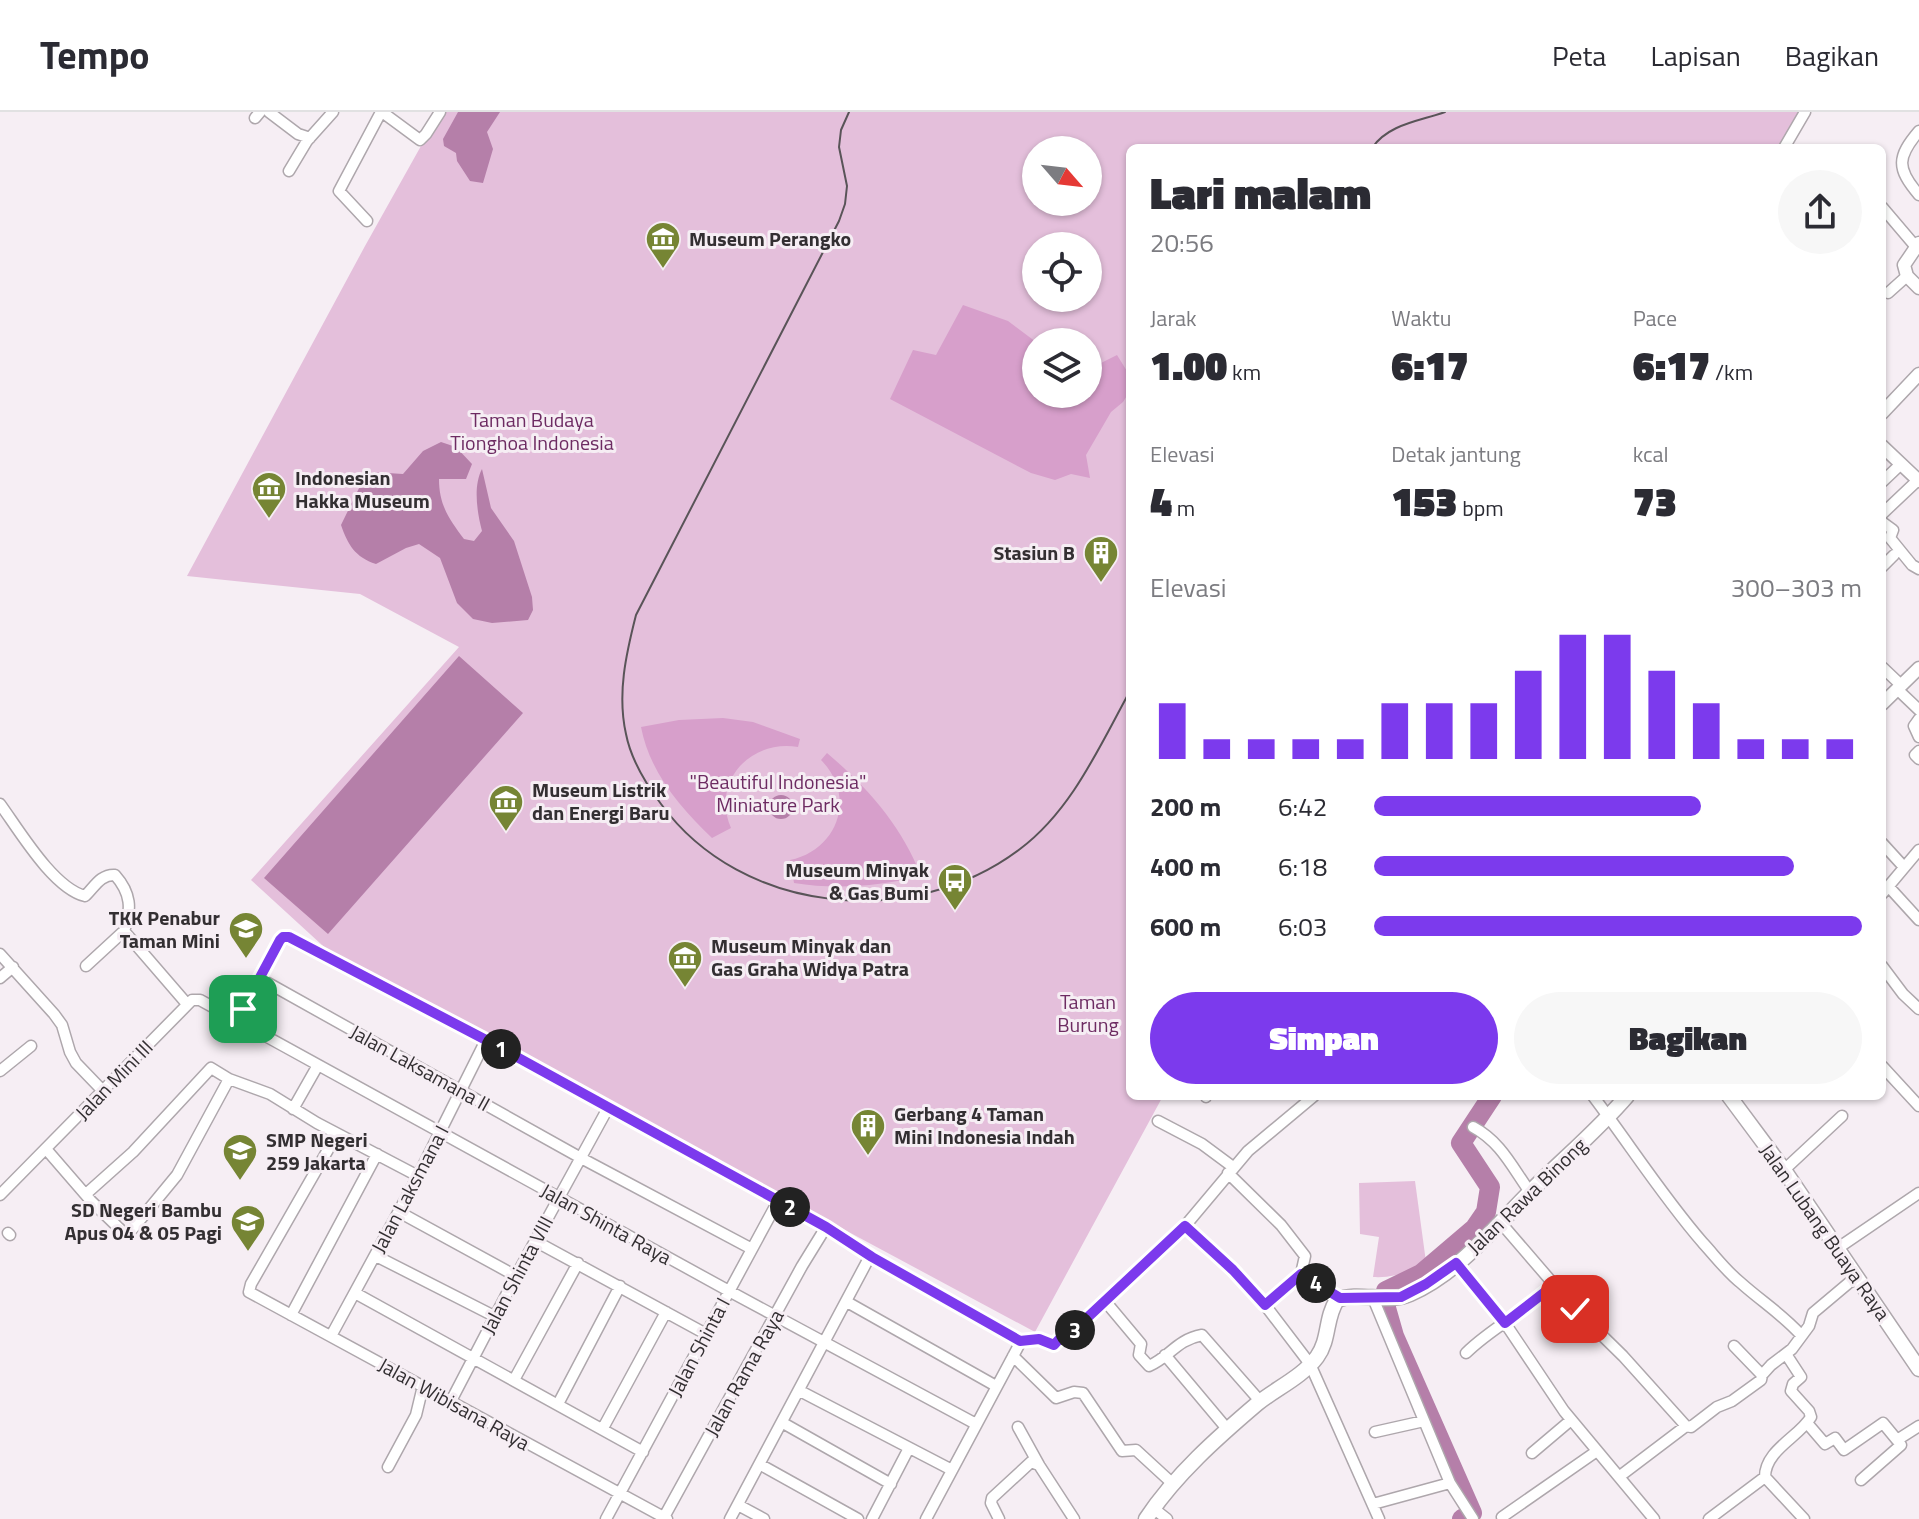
<!DOCTYPE html>
<html lang="id">
<head>
<meta charset="utf-8">
<style>
	:root { --surface:#fff; --page:#f7f7f7; --text:#2b2b33; --muted:#7c7c81; --line:#e1e1e2; --accent:#7c3aed }
	body { margin:0; font-family:"Titillium Web",sans-serif; background:var(--page); color:var(--text); height:100vh; display:flex; flex-direction:column; font-size:30px; white-space:nowrap }
	* { box-sizing:border-box; margin:0 }
	p { font-size:26px; color:var(--muted) }
	.icon { flex:none; width:44px; height:44px; fill:none; stroke:currentColor; stroke-width:2; stroke-linecap:round; stroke-linejoin:round }
	.map { position:relative; flex:1; overflow:hidden }
	.details { position:absolute; left:1126px; top:32px; width:760px; height:956px; display:flex; flex-direction:column; background:var(--surface); border-radius:12px; box-shadow:0 2px 6px #0004 }
	.details>* { flex:none }
	.needle { width:52px; rotate:118deg }
	.buttons { position:absolute; left:1022px; top:24px; display:grid; gap:16px }
	.buttons a { display:grid; place-items:center; width:80px; height:80px; border-radius:50%; background:var(--surface); box-shadow:0 2px 6px #0004; font-size:40px }
	.pin { position:absolute; display:grid; place-items:center; width:68px; height:68px; color:#fff; margin:-34px; border-radius:16px; box-shadow:0 4px 12px #0006 }
	.km { position:absolute; width:40px; height:40px; margin:-20px; border-radius:50%; background:#222; color:#fff; font-size:22px; line-height:40px; text-align:center }
	.round { display:grid; place-items:center; flex:none; width:84px; height:84px; border-radius:42px; background:var(--page) }
	.headline { display:flex; align-items:center; justify-content:space-between; height:136px; padding:0 24px }
	h1 { font-size:44px; font-weight:800; line-height:60px }
	.stats { display:grid; grid-template-columns:repeat(3,1fr); gap:12px; height:136px; padding:8px 24px }
	.stats div { display:grid; align-content:center }
	.stats b { font-size:40px; font-weight:800 }
	.stats small { font-size:22px; font-weight:400 }
	.stats p { font-size:22px }
	.chart { height:224px; padding:16px 24px }
	.chart p { display:flex; justify-content:space-between }
	.chart svg { width:100%; height:144px; margin-top:8px; stroke:var(--accent); stroke-width:6 }
	.button { display:flex; gap:16px; margin-top:auto; padding:16px 24px }
	.button a { flex:1; height:92px; border-radius:48px; background:var(--accent); color:#fff; font-size:32px; font-weight:800; line-height:92px; text-align:center }
	.button a+a { background:var(--page); color:var(--text) }
	ul { padding:0 24px; list-style:none; font-size:26px }
	li { display:grid; grid-template-columns:128px 96px 1fr; align-items:center; height:60px }
	li i { height:20px; border-radius:10px; background:var(--accent) }
	header { display:flex; align-items:center; gap:48px; box-sizing:border-box; height:112px; padding:0 40px; background:var(--surface); border-bottom:2px solid var(--line) }
	header strong { font-size:38px }
	nav { display:flex; gap:44px; margin-inline-start:auto; font-size:28px }
	.map>svg:first-child { display:block }
	.green { fill:#e4bfdb; fill-rule:evenodd }
	.forest { fill:#d79fcb }
	.water { fill:#b57fa9 }
	.lines { fill:none; stroke-linecap:round; stroke-linejoin:round }
	.river { stroke:#b57fa9; stroke-width:20 }
	.minor-casing { stroke:#aea7ac; stroke-width:13 }
	.tertiary-casing { stroke:#aea7ac; stroke-width:15 }
	.secondary-casing { stroke:#aea7ac; stroke-width:17 }
	.minor { stroke:#fff; stroke-width:10 }
	.tertiary { stroke:#fff; stroke-width:12 }
	.secondary { stroke:#fff; stroke-width:14 }
	.tram { stroke:#595458; stroke-width:2 }
	.route-casing { stroke:#fff; stroke-width:16 }
	.route { stroke:#7c3aed; stroke-width:10 }
	.labels { text-anchor:middle; stroke-width:6; stroke-linejoin:round; paint-order:stroke }
	.poi-label { font-size:20px; font-weight:bold; fill:#332f32; stroke:#f6eef4; text-anchor:start }
	.park-label { font-size:20px; fill:#6d2b62; stroke:#f6eef4 }
	.street-label { font-size:20px; fill:#332f32; stroke:#f6eef4 }
</style>
</head>
<body>
<header>
<strong>Tempo</strong>
<nav><a>Peta</a><a>Lapisan</a><a>Bagikan</a></nav>
</header>
<div class="map">
<svg width="1919" height="1407" viewBox="0 0 1919 1407">
	<rect width="100%" height="100%" fill="#f6eef4"/>
	<path class="green" d="M440,0H1802L1782,36H1130V984H1163L1035,1220L334,844L251,768L459,535L360,482L187,464L365,134ZM1036,38H1088V90H1036ZM1036,134H1088V186H1036ZM1036,230H1088V282H1036Z
		M1415,1069L1426,1150C1408,1161 1393,1166 1373,1165L1379,1125L1360,1122L1359,1071Z"/>
	<path class="forest" d="M963,193L1008,209L1036,230V282H1088V254L1099,252L1117,243L1130,264V279L1123,290L1111,300L1086,343L1090,366L1071,362L1055,368L1031,361L890,287L913,238L936,243Z
		M723,606L753,610L800,627L798,635C750,627 711,670 731,716L712,726C680,695 650,661 641,615L679,608Z
		M827,641C867,675 902,714 921,764C879,774 837,778 794,771L790,748C838,738 857,684 821,648Z"/>
	<path class="water" d="M458,0H500L487,20L493,37L483,71L470,69L457,49L456,41L444,34L443,27Z
		M441,330L456,335L472,352L466,367H439C439,393 449,407 464,427L474,429L482,419C477,400 473,374 482,357L491,396L514,429L532,485L533,498L528,508L492,511L473,507L457,491L440,446L419,432L406,436L376,452C355,445 348,433 341,413L362,370L372,360L403,362L423,339Z
		M459,544L523,601L328,822L264,766Z
		M769 695a12 12 0 1 1 24 0a12 12 0 1 1-24 0Z"/>
	<g class="lines">
		<path class="river" d="M1462,1407L1472,1401L1394,1224L1384,1189L1386,1179L1421,1162L1475,1116L1486,1100L1490,1075L1461,1031L1492,984"/>
		<defs>
			<path id="minor" d="M269,0L298,22L310,26
				M382,0L420,28L426,22L440,0
				M255,6L260,0
				M1919,19C1897,45 1896,56 1919,83
				M1784,36L1805,0
				M289,59L307,29L333,0
				M1882,95L1916,135
				M367,109L339,79L381,0
				M1888,181L1907,164
				M1882,370L1901,352
				M1882,402L1918,368
				M1882,410L1893,418L1890,426L1912,453L1919,457
				M1882,455L1894,443
				M1882,555L1901,573
				M1897,577L1919,598
				M1919,607L1914,614L1919,625
				M1919,639L1915,643L1919,647
				M0,692C19,718 53,776 85,784C94,776 100,762 115,763C131,781 132,797 124,819L187,892
				M1882,731L1903,754
				M1888,774L1919,808
				M1882,782L1919,738
				M0,842L54,902L62,913L70,940L76,951L102,978
				M86,854L124,819
				M1882,854L1903,882L1919,897
				M0,866L13,855
				M259,866L581,1046L752,1137
				M237,908L280,828L283,825H289L486,928L826,1115L872,1145L1019,1228V1233L926,1407
				M1882,954L1919,994
				M0,959L31,934
				M1593,984C1630,1033 1663,1085 1703,1131C1715,1144 1727,1160 1741,1171C1761,1189 1782,1202 1801,1223
				M1206,985V984
				M293,997L318,953
				M1158,1009L1202,1032L1233,1055
				M1473,1015C1501,1030 1512,1055 1530,1080
				M337,1022L251,1172L249,1180L667,1407
				M46,1037L91,1089L123,1120H130L177,1063L229,967
				M1784,1058L1842,1004
				M1228,1061L1281,1113L1305,1144L1301,1162L1265,1193
				M86,1082L133,1040L211,956L229,967L270,982L317,1011L418,1064
				M0,1083L192,888H200L729,1179L976,1312
				M399,1100L516,1164
				M1501,1111L1575,1197L1623,1244L1686,1314
				M1185,1114L1233,1158L1265,1193L1310,1252L1379,1407
				M8,1121L10,1123
				M535,1129L706,1222
				M1838,1136L1919,1081
				M376,1144L494,1204
				M1456,1151L1505,1211L1564,1299L1654,1407
				M1301,1162L1340,1186
				M355,1181L643,1340
				M1373,1186L1450,1371L1473,1407
				M1105,1189L1141,1232L1139,1243L1149,1254C1170,1245 1176,1228 1202,1223L1260,1289
				M847,1190L996,1274
				M291,1203L377,1042
				M331,1224L418,1064L486,928
				M1020,1229L1039,1227L1054,1233L1062,1224L1074,1219L1185,1114L1248,1039L1314,984
				M1734,1234L1762,1263
				M1466,1241C1492,1215 1527,1199 1554,1173
				M1165,1243L1228,1318
				M1013,1244L1056,1286L1074,1280L1083,1281L1122,1339L1136,1338L1173,1372
				M514,1268L578,1151
				M800,1279L952,1358
				M451,1289L516,1164L608,996
				M558,1292L620,1174
				M783,1311L891,1372
				M1807,1311L1825,1332L1835,1326L1844,1338L1883,1311L1897,1328L1919,1314
				M1018,1315L1039,1353
				M603,1316L666,1200
				M1375,1320L1424,1309
				M1532,1341L1571,1308
				M761,1353L858,1407
				M388,1355L416,1303L423,1274
				M1620,1364L1686,1314L1691,1315L1717,1295L1732,1289L1761,1268L1762,1263L1771,1253L1792,1237L1809,1214L1813,1201L1857,1164
				M1765,1365C1765,1338 1799,1325 1811,1305L1809,1299L1791,1279L1793,1272L1801,1265L1786,1242
				M1861,1368L1901,1333L1897,1328
				M1373,1392L1450,1371
				M738,1393L764,1407
				M1153,1396L1167,1407
				M1502,1405L1597,1339
				M606,1407L778,1089
				M663,1407L802,1154L826,1115
				M730,1407L870,1144
				M872,1407L909,1336
				M999,1407L991,1391L992,1386L1031,1350L1039,1353L1074,1407
				M1709,1407L1765,1365L1804,1407"/>
			<path id="tertiary" d="M1919,131L1904,153L1907,164L1919,176
				M1882,301L1919,262
				M1882,334L1919,369
				M1882,592L1919,556"/>
			<path id="secondary" d="M1729,984L1784,1058L1919,1257
				M1146,1407C1175,1363 1218,1325 1258,1291C1277,1276 1302,1265 1317,1245C1330,1227 1325,1206 1337,1188C1359,1179 1387,1192 1410,1182C1458,1161 1495,1115 1531,1079C1563,1047 1598,1018 1627,984"/>
		</defs>
		<use href="#minor" class="minor-casing"/>
		<use href="#tertiary" class="tertiary-casing"/>
		<use href="#secondary" class="secondary-casing"/>
		<use href="#minor" class="minor"/>
		<use href="#tertiary" class="tertiary"/>
		<use href="#secondary" class="secondary"/>
		<path class="tram" d="M849,0L841,18L839,35L847,74L845,92L839,109L636,503C626,542 617,582 626,622C631,648 646,672 661,692C742,803 912,819 1020,737C1072,698 1099,635 1130,579
			M1372,36C1388,12 1420,9 1445,0"/>
	</g>
	<g class="lines">
		<defs>
			<path id="route" d="M243,897L280,828L283,825H289L486,928L826,1115L872,1145L1020,1229L1039,1227L1054,1233L1062,1224L1072,1220L1185,1114L1233,1158L1265,1193L1301,1162L1340,1186L1401,1185L1426,1172L1456,1151L1505,1211L1554,1173L1575,1197"/>
		</defs>
		<use href="#route" class="route-casing"/>
		<use href="#route" class="route"/>
	</g>
	<defs>
		<symbol id="museum-pin" viewBox="-11 -11 22 30"><path d="M0 17L-7.5 6A9.5 9.5 0 1 1 7.5 6Z" fill="#768534" stroke="#f6eef4"/><path d="M0-6L6-3V-2H-6V-3ZM-5-1h2V3h-2ZM-1-1h2V3h-2ZM3-1h2V3H3ZM-6 4H6V6H-6Z" fill="#fff"/></symbol>
		<symbol id="building-pin" viewBox="-11 -11 22 30"><path d="M0 17L-7.5 6A9.5 9.5 0 1 1 7.5 6Z" fill="#768534" stroke="#f6eef4"/><path d="M-4-6H4V6H1V3H-1V6H-4ZM-2.5-4.3h1.7v1.8h-1.7ZM.8-4.3h1.7v1.8H.8ZM-2.5-1h1.7V.8h-1.7ZM.8-1h1.7V.8H.8Z" fill="#fff"/></symbol>
		<symbol id="bus-pin" viewBox="-11 -11 22 30"><path d="M0 17L-7.5 6A9.5 9.5 0 1 1 7.5 6Z" fill="#768534" stroke="#f6eef4"/><path d="M-5-6H5V4H4V6H2V4H-2V6H-4V4H-5ZM-3.5-4V0h7V-4ZM-3.5 1.2v1.5H-2V1.2ZM2 1.2v1.5H3.5V1.2Z" fill="#fff"/></symbol>
		<symbol id="school-pin" viewBox="-11 -11 22 30"><path d="M0 17L-7.5 6A9.5 9.5 0 1 1 7.5 6Z" fill="#768534" stroke="#f6eef4"/><path d="M0-5L7-2L0 1L-7-2ZM-4 1L0 2.5L4 1V4Q0 6-4 4Z" fill="#fff"/></symbol>
	</defs>
	<g fill-rule="evenodd">
		<use href="#museum-pin" x="643" y="107" width="40" height="54"/>
		<use href="#museum-pin" x="249" y="357" width="40" height="54"/>
		<use href="#building-pin" x="1081" y="421" width="40" height="54"/>
		<use href="#museum-pin" x="486" y="670" width="40" height="54"/>
		<use href="#bus-pin" x="935" y="749" width="40" height="54"/>
		<use href="#school-pin" x="226" y="797" width="40" height="54"/>
		<use href="#museum-pin" x="665" y="826" width="40" height="54"/>
		<use href="#building-pin" x="848" y="994" width="40" height="54"/>
		<use href="#school-pin" x="220" y="1019" width="40" height="54"/>
		<use href="#school-pin" x="228" y="1090" width="40" height="54"/>
	</g>
	<g class="labels">
		<g class="poi-label">
			<text x="689" y="134">Museum Perangko</text>
			<text x="295" y="373">Indonesian<tspan x="295" dy="23">Hakka Museum</tspan></text>
			<text x="1075" y="448" text-anchor="end">Stasiun B</text>
			<text x="532" y="685">Museum Listrik<tspan x="532" dy="23">dan Energi Baru</tspan></text>
			<text x="929" y="765" text-anchor="end">Museum Minyak<tspan x="929" dy="23">&amp; Gas Bumi</tspan></text>
			<text x="220" y="813" text-anchor="end">TKK Penabur<tspan x="220" dy="23">Taman Mini</tspan></text>
			<text x="711" y="841">Museum Minyak dan<tspan x="711" dy="23">Gas Graha Widya Patra</tspan></text>
			<text x="894" y="1009">Gerbang 4 Taman<tspan x="894" dy="23">Mini Indonesia Indah</tspan></text>
			<text x="266" y="1035">SMP Negeri<tspan x="266" dy="23">259 Jakarta</tspan></text>
			<text x="222" y="1105" text-anchor="end">SD Negeri Bambu<tspan x="222" dy="23">Apus 04 &amp; 05 Pagi</tspan></text>
		</g>
		<g class="park-label">
			<text x="532" y="315">Taman Budaya<tspan x="532" dy="23">Tionghoa Indonesia</tspan></text>
			<text x="778" y="677">"Beautiful Indonesia"<tspan x="778" dy="23">Miniature Park</tspan></text>
			<text x="1088" y="897">Taman<tspan x="1088" dy="23">Burung</tspan></text>
		</g>
		<g class="street-label">
			<text transform="translate(420 956) rotate(29)" y="7">Jalan Laksamana II</text>
			<text transform="translate(114 968) rotate(-46)" y="7">Jalan Mini III</text>
			<text transform="translate(410 1077) rotate(-62)" y="7">Jalan Laksmana I</text>
			<text transform="translate(1527 1084) rotate(-44)" y="7">Jalan Rawa Binong</text>
			<text transform="translate(606 1112) rotate(29)" y="7">Jalan Shinta Raya</text>
			<text transform="translate(1825 1120) rotate(55)" y="7">Jalan Lubang Buaya Raya</text>
			<text transform="translate(517 1163) rotate(-62)" y="7">Jalan Shinta VIII</text>
			<text transform="translate(699 1235) rotate(-62)" y="7">Jalan Shinta I</text>
			<text transform="translate(744 1261) rotate(-61)" y="7">Jalan Rama Raya</text>
			<text transform="translate(454 1292) rotate(29)" y="7">Jalan Wibisana Raya</text>
		</g>
	</g>
</svg>
<div class="buttons">
<a><svg class="needle" viewBox="-14 -14 28 28"><path d="M0-13l5 13h-10z" fill="#e53935"/><path d="M0 13l5-13h-10z" fill="#7c7c81"/></svg></a>
<a><svg class="icon" aria-label="locate" viewBox="0 0 24 24"><circle cx="12" cy="12" r="6"/><path d="M12 2v4M12 18v4M2 12h4M18 12h4"/></svg></a>
<a><svg class="icon" aria-label="layers" viewBox="0 0 24 24"><path d="M12 4l9 5-9 5-9-5zM3 14l9 5 9-5"/></svg></a>
</div>
<div class="pin" style="left:243px;top:897px;background:#1e9e55"><svg class="icon" aria-label="arrive" viewBox="0 0 24 24"><path d="M6 21V4h12l-3 4 3 4H6"/></svg></div>
<div class="pin" style="left:1575px;top:1197px;background:#d93025"><svg class="icon" aria-label="check" viewBox="0 0 24 24"><path d="M5 12l5 5 9-10"/></svg></div>
<b class="km" style="left:501px;top:937px">1</b>
<b class="km" style="left:790px;top:1095px">2</b>
<b class="km" style="left:1075px;top:1218px">3</b>
<b class="km" style="left:1316px;top:1171px">4</b>
<section class="details">
<div class="headline"><div><h1>Lari malam</h1><p>20:56</p></div><a class="round"><svg class="icon" aria-label="share" viewBox="0 0 24 24"><path d="M12 15V3M7 8l5-5 5 5M5 13v7h14v-7"/></svg></a></div>
<div class="stats">
<div><p>Jarak</p><b>1.00<small> km</small></b></div>
<div><p>Waktu</p><b>6:17</b></div>
<div><p>Pace</p><b>6:17<small> /km</small></b></div>
</div>
<div class="stats">
<div><p>Elevasi</p><b>4<small> m</small></b></div>
<div><p>Detak jantung</p><b>153<small> bpm</small></b></div>
<div><p>kcal</p><b>73</b></div>
</div>
<div class="chart"><p><span>Elevasi</span>300–303 m</p>
<svg viewBox="0 0 160 44" preserveAspectRatio="none"><path d="M5 44V27M15 44V38M25 44V38M35 44V38M45 44V38M55 44V27M65 44V27M75 44V27M85 44V17M95 44V6M105 44V6M115 44V17M125 44V27M135 44V38M145 44V38M155 44V38"/></svg>
</div>
<ul>
<li><b>200 m</b>6:42<i style="width:67%"></i></li>
<li><b>400 m</b>6:18<i style="width:86%"></i></li>
<li><b>600 m</b>6:03<i style="width:100%"></i></li>
</ul>
<div class="button"><a>Simpan</a><a>Bagikan</a></div>
</section>
</div>
</body>
</html>
